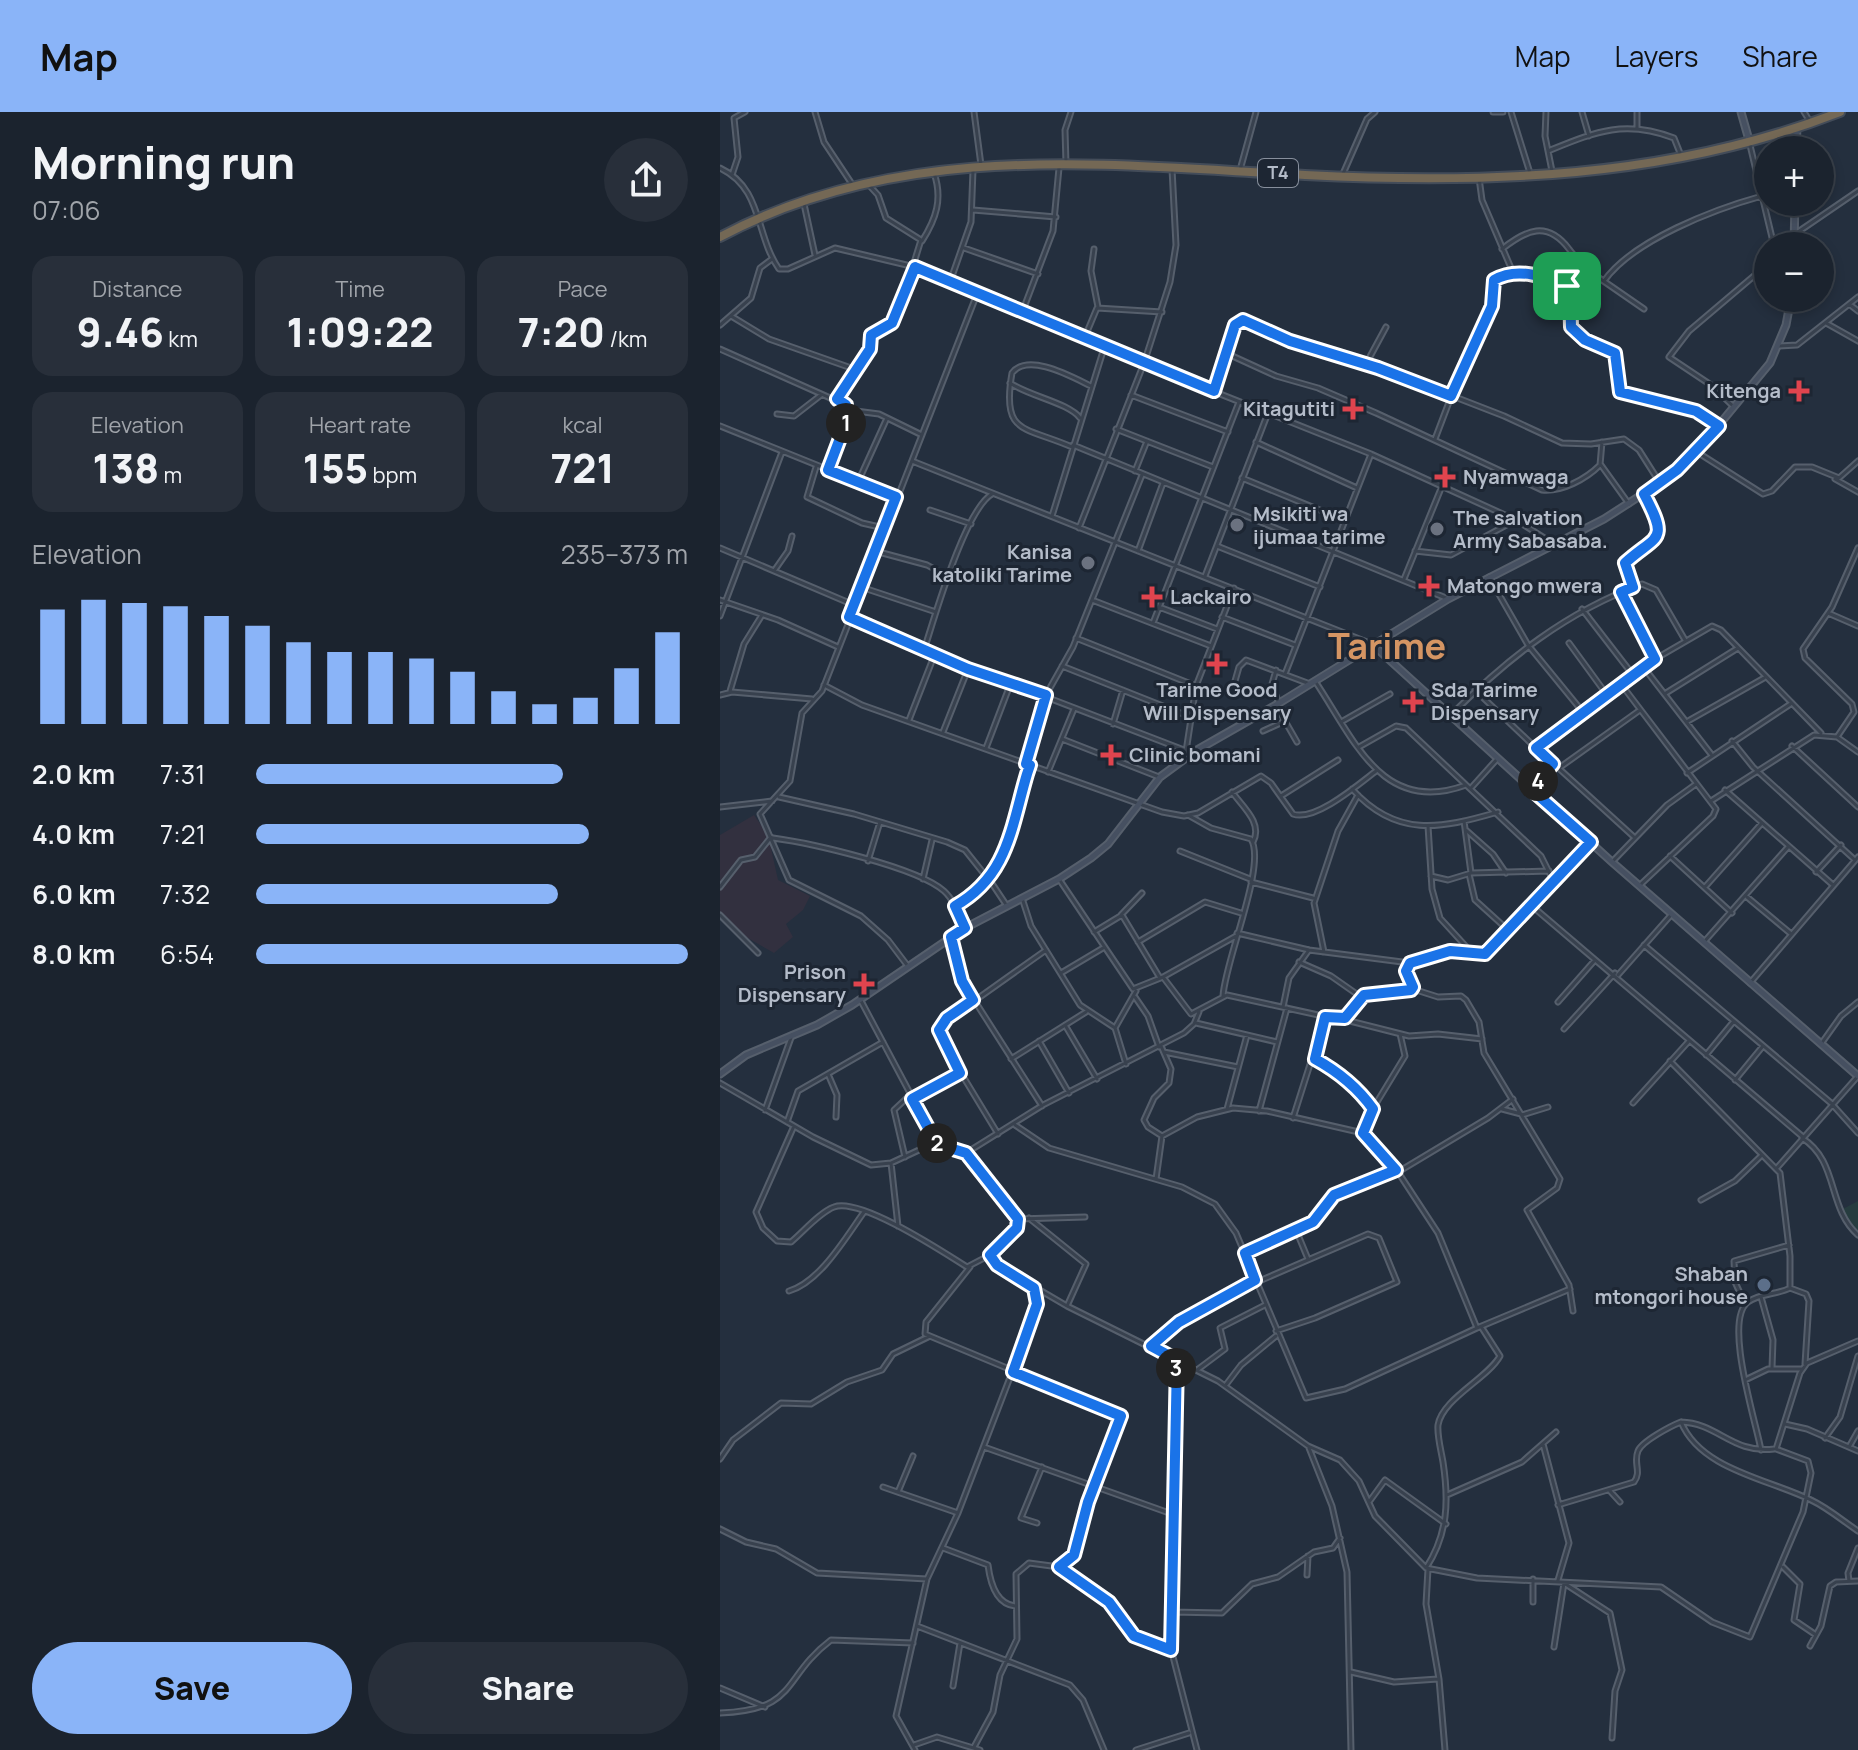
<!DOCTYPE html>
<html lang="en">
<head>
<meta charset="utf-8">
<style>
	:root { --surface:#1b232e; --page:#282f3a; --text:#f1f3f6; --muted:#a0a4aa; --line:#39404a; --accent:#8ab4f8 }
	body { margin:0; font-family:Manrope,sans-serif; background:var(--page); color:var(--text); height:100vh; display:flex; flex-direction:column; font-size:30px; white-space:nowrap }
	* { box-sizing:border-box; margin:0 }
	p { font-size:26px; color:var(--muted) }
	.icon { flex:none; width:44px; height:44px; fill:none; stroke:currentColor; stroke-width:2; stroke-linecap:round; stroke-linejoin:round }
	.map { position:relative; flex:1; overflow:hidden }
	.panel { display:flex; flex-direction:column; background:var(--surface); width:720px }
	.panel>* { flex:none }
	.buttons { position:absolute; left:1034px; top:24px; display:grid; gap:16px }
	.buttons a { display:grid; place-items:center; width:80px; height:80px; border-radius:50%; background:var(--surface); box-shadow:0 4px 12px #0003,0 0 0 2px var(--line); font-size:40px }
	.pin { position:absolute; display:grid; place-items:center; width:68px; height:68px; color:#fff; margin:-34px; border-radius:16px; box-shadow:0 4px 12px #0006 }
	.km { position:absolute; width:40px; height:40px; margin:-20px; border-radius:50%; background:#222; color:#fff; font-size:22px; line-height:40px; text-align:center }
	.round { display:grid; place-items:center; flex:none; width:84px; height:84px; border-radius:42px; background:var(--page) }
	.summary { display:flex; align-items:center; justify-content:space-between; height:136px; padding:0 32px }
	h1 { font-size:44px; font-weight:800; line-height:60px }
	.stats { display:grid; grid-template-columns:repeat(3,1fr); gap:12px; height:136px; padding:8px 32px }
	.stats div { display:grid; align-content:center; border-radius:20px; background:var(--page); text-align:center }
	.stats b { font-size:40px; font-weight:800 }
	.stats small { font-size:22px; font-weight:400 }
	.stats p { font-size:22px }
	.chart { height:224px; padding:16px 32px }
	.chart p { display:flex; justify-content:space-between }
	.chart svg { width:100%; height:144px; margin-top:8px; stroke:var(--accent); stroke-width:6 }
	.primary-button { display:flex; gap:16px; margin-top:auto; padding:16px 32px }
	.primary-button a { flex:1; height:92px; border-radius:48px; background:var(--accent); color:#111; font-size:32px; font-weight:800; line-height:92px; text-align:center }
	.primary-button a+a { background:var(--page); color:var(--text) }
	ul { padding:0 32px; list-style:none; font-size:26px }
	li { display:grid; grid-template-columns:128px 96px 1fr; align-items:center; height:60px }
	li i { height:20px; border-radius:10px; background:var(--accent) }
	header { display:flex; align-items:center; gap:48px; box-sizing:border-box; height:112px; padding:0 40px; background:var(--accent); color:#111 }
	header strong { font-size:38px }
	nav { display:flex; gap:44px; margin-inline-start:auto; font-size:28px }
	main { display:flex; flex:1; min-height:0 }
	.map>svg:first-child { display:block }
	.medical { fill:#32303f }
	.green { fill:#263c3f }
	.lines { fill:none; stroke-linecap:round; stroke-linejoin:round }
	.street-casing { stroke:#565f6c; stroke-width:7 }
	.secondary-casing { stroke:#565f6c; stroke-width:9 }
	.highway-casing { stroke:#434c59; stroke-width:12 }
	.street { stroke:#38414e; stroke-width:3 }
	.secondary { stroke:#465061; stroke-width:5 }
	.highway { stroke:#746855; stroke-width:8 }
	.route-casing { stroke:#fff; stroke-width:16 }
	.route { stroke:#1a73e8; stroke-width:10 }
	.health-dot { fill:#e0444e; stroke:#1d2633; stroke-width:3 }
	.worship-dot { fill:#6b7280; stroke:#1d2633; stroke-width:3 }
	.service-dot { fill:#5c6f8a; stroke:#1d2633; stroke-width:3 }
	.labels { text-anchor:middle; stroke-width:6; stroke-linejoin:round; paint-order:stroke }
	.shield { fill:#1d2633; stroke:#878f9c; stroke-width:2 }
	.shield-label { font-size:18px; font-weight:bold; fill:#b4bcc9 }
	.poi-label { font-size:20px; font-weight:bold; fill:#b4bcc9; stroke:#1d2633; text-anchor:start }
	.town-label { font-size:36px; font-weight:bold; fill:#d59563; stroke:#1d2633 }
</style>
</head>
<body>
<header>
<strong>Map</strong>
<nav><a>Map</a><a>Layers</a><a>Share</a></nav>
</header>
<main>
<section class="panel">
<div class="summary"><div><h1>Morning run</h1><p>07:06</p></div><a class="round"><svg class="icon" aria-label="share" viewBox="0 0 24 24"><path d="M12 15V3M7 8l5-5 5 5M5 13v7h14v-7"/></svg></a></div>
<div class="stats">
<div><p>Distance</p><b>9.46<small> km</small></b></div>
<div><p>Time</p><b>1:09:22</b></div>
<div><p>Pace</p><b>7:20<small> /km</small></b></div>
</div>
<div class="stats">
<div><p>Elevation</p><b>138<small> m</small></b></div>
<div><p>Heart rate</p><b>155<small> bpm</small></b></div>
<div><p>kcal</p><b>721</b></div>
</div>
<div class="chart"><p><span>Elevation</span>235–373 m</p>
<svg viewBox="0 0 160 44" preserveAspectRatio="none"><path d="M5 44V9M15 44V6M25 44V7M35 44V8M45 44V11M55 44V14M65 44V19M75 44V22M85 44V22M95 44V24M105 44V28M115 44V34M125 44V38M135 44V36M145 44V27M155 44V16"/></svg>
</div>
<ul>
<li><b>2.0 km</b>7:31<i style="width:71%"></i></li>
<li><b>4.0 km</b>7:21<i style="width:77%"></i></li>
<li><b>6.0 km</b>7:32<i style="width:70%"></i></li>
<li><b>8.0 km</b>6:54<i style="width:100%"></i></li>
</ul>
<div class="primary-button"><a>Save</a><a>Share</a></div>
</section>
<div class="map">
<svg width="1138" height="1638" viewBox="0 0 1138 1638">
	<rect width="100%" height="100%" fill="#242f3e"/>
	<path class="medical" d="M34,703L48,723L58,768L90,784L83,798L66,812L73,825L54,841L12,817L0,799V723Z"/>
	<path class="green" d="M1138,1089V1121L1121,1098Z"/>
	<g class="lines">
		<defs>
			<path id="street" d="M95,0L104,30L132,72
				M254,0L261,53
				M773,0H783
				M791,0L810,61
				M826,0L825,24L832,59
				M862,0L869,24
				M1084,0L1089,8
				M917,16V0
				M1029,29L1054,134
				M828,39C875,20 904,7 954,26L960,41
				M346,52L345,18L351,0
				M0,56C43,76 35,123 59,157H68L115,136L195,155L382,235L651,342L796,408L834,432
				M520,58L536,0
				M12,63L18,45L14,6L25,0
				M622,64L647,7L655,0
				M759,66L762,88L794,163
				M148,72L158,83L166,106L201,128L193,154
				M84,92L95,143
				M253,98L336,105
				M1075,122L1138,79
				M202,129C216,107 223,87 214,61
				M244,136L318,162
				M374,137L371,159L378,195
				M782,137C806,118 827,108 849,137C854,144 860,149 864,158
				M884,169C913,128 995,97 1042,84
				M230,170L251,110L253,58
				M847,173L859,159H869L924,197
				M1061,186L1067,197
				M1129,192L1138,199
				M303,198L333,119L339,56
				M11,204L49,227L134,257
				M1106,211L1138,229
				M0,213L31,186L40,156L52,147
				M364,227L377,196L442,200
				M1059,234L1077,233L1138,185
				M0,237L126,293L128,305L108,358
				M508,242L556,264L598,276L656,301L822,378C842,380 866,367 880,353L882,330
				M646,252L666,215
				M290,271C309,284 349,291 360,306
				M494,279L515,213L523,208L570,229L668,259L784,304L842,331L871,332L904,327L919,338L940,371
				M411,283L508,320
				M117,287L148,240L151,223L172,211L195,155
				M1014,295L991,273L949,245L969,219L1048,152
				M128,298L159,302L202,323
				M57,302L74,304L101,283
				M0,314L176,385
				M396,317L493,355
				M715,327L745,248L772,194L774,168C798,154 827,165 850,176L851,215L865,228L895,241L900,280L976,299L998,313
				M536,330L637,376
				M353,333L726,486
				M352,335C304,314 281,323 292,261C308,240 352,265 371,274
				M977,340L1043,382L1052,379L1075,355H1092L1119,366L1138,349
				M192,349L652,532
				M881,353L909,392
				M96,355L87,385L142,411L164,416
				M415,359L427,329
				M522,366L624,408
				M1115,367L1138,380
				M138,370L167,306
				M272,382C245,398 215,504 204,538L464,638
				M210,398L251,412
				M332,404L384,236
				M359,416L424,251L450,170L456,133L452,57
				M497,434L600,475
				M0,436L134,493
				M155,439L207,453L227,464
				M418,439L443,371
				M695,439L731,443L794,409
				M54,459L68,439L72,424
				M485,464L548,301
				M769,465L808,533L862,599
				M684,467L722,374
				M141,475L216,500
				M913,475L905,451C937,422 950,430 924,382
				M901,480L935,547
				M0,488L58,508L118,535
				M372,488L491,534
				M439,495L497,517
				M862,497L913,563
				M1108,501L1138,514
				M0,504L62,340
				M129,505L204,538
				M502,505L575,533
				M433,511L519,290
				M356,526L476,574
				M849,531L887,583
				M342,554L468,604
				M925,557L991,642
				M556,558L552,572L559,592
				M565,562L651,342
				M595,569C634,627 662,704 746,673
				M901,572L996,697L993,704L919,774
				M104,573L142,593L442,700L464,704L478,701L541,664L551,671L573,702C595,710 639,672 656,659
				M513,576L519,555L526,548L590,572
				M755,578L816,636
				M10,579L24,532L42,503
				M946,581L1018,536
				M0,583L12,580L92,587
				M557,595L577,630
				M731,603C788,546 846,500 922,472L936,478L965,528
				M189,608L214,544
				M968,609L1044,566
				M621,610L670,582
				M393,612L403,578
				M543,619L565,609
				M223,620L248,557
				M1117,625L1134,600L1132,592L1085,546L1083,537L1112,495L1138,436
				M342,627L439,665
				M1012,629L1033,655L1135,748
				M1072,634L1138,695
				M639,635L676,614L686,616L821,744L833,768
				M266,636L290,573
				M465,646L476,574L514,476
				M306,652L326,583L353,535L422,363
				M834,652L914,725
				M839,656L920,598
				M328,660L354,597
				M967,661L1072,591
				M751,676L778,646
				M812,676L833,652L816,636L930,550L992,514L1001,518L1101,621
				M632,677C676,726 720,717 778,700
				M1005,678L1113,773
				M512,680C523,695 543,711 533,730
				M561,684L618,648
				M59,685L134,702L227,730L245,738L269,768
				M991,689L1094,623L1117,625L1138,640
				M0,695L52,689
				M468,703L491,716L531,727C547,753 505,848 503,884
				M744,709L751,761
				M708,714L712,777L720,806L752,841
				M746,718L773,742L786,761
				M53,726C90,731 197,755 224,779C234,788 239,803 245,816
				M460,739L530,767
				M950,744L1012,801
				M148,749L160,710
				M892,750L947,693L976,672
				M1096,760L1121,733
				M749,762L755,788L788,818
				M711,764L728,768L751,761L829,759
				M203,767L212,728
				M269,767L287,794
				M339,767L413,877L443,865L471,902L507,883L621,908L644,883L693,877L686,862L690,851L730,839L765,842L870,731
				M531,770L593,786
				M0,775L21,748L35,745L51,725
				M985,775L1041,712
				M1027,785L1070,821
				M302,786L311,814L360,893L395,916
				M236,793C287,765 295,707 310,653
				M812,794L1083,1025
				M0,803L38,841
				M401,803L422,781
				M374,820L402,803L440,866
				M517,821L589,838L690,851
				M231,827L242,869L322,994
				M418,830L485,790L521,801
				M984,830L1068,735
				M924,833L1111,991L1138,1021
				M604,840L594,791L618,719L638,683
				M579,850L611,864L641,885
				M187,853L168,828L141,804L69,768L40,702L70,669L82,601L102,579L257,182
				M341,861L383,836
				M898,863L951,803
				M443,865L516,824
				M1030,871L1138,745
				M693,877L718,885L741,884L746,888L759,910L764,941L840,1067L837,1076L807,1098L849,1173L853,1199
				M415,885L428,904L439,935
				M140,887L217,1032
				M838,890L875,848
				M563,895L569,866L589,838
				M622,907L689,924L718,922L762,927
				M476,911L557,930
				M345,913L377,967
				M844,917L895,861
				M319,929L349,981
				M1101,932L1121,904L1138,890
				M441,934L451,957L449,971L434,986L424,1008L428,1015L442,1024
				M444,940L518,955
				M986,943L1014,909
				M291,947L366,900
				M596,948L631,973L653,997
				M950,949L1060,1061L1070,1144V1176C1057,1183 1040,1181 1028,1190C1003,1208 1036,1310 1041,1338
				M406,952L395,916L416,879
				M108,962L117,983L116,1005
				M1015,968L1043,934
				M0,971L93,1025L151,1053L171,1051L212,1032L232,1035L246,1041L298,1107L297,1116L270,1143L277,1153L347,1194L498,1269L588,1334L620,1348L639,1369L655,1404L706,1456L757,1466L941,1475L992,1510L1030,1525L1083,1400L1091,1361L1088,1349L1056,1337L1080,1261L1087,1251L1138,1229
				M192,987L240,961
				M913,991L969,929
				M507,997L527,923
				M782,997L801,1002
				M45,998L72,923
				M539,999L567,896
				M802,1003L828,995
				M573,1006L605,905
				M67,1010L78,979L163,930
				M295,1013L329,1036L462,1075L495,1092L516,1121L586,1286L625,1277L757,1216
				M74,1014L36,1100L43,1116L57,1129L71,1130C83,1120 100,1100 114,1095C140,1085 223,1140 247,1155L270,1143
				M643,1021L646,1008L685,944L680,922
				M278,1022L227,938L219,914L326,838
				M1082,1026C1119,1049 1107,1096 1138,1123
				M246,1041L323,993L464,921L474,912L479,900
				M185,1045L174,998L190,983
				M171,1051L178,1114
				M1056,1057L1138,964
				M678,1060L768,1006L793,987
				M436,1067L442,1024L477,1005L513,996L547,999L643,1021L678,1060L718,1121L757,1216L850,1177
				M981,1088L1015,1069L1042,1043
				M309,1106L366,1152L347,1194
				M298,1107L365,1105
				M576,1118L588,1147
				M525,1141L593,1110L614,1083L675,1058
				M250,1155L206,1210L205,1222L294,1259
				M537,1170L648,1122L659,1126L677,1170L595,1206L556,1219
				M314,1176L317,1192
				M1070,1176L1086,1182L1089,1189L1085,1252
				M69,1179C100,1170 126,1125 144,1100
				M1041,1185L1053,1228L1052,1256
				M1025,1192L1015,1170L1014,1149L1069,1133
				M431,1234L473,1200L535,1168
				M457,1248L450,1533L477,1638
				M477,1258L505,1237L500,1216L545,1193
				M1025,1268L1048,1257H1082
				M505,1274L521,1253L556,1224
				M961,1310C981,1358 1049,1367 1091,1388C1108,1396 1123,1409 1138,1419
				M1065,1312L1087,1317L1138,1339
				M1105,1326L1120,1305L1138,1244
				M823,1332L849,1431L838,1468
				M264,1335L452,1402
				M1129,1335L1138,1319
				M589,1336L612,1394L627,1460L631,1638
				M0,1347L13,1328L61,1291L91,1292L127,1270L162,1258L173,1242L208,1225
				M163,1375L238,1401
				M890,1379L900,1390
				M178,1380L193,1344
				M727,1383L802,1350L836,1320
				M649,1390L665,1368L726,1412
				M838,1393L914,1370C922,1360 913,1351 918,1339C922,1329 951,1314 961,1310C998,1311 1012,1342 1054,1337
				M317,1411L301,1406L322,1355
				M0,1417L26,1430L56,1437L97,1461L207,1467
				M223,1436L268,1453C270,1469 276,1492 295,1494
				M339,1455L389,1490L414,1524L451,1538
				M1063,1455L1080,1472L1074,1508L1096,1523
				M706,1456C728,1422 729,1389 723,1350C721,1338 717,1324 718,1313C722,1287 768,1266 780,1244L762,1216
				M708,1457L706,1492L719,1567L725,1638
				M587,1463L588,1444
				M813,1467V1490
				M1129,1469L1128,1461L1138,1436
				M844,1471L890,1501L902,1558L895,1579L892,1626
				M452,1500L502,1501L532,1472L558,1465L594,1440L613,1436L620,1426
				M197,1514L350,1573L363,1588L384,1638
				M1090,1534L1101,1514L1110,1474L1116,1470L1138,1469
				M834,1535L844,1471
				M631,1560L674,1570L718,1567
				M233,1574L240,1531
				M0,1576L45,1595
				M0,1601C79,1598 61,1566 111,1528L193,1531
				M194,1633L217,1625L260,1638
				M254,1635L273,1600L280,1563L297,1527L296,1462L309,1451L339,1455L350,1450L401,1308L397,1301L293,1260
				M195,1638L176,1604L207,1467L238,1401L322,1182
				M416,1638L469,1621"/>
			<path id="secondary" d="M1021,0L1029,28
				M1076,38L1077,15
				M1074,134L1075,90
				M652,532L892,750L1138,964
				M0,962L26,943L97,913L132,893L245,816L339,767L371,746L388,732L440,665L477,638L556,593L728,487L884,407L940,371L975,342L1050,251L1066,213L1071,186"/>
			<path id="highway" d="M0,125C184,27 385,53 585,63C766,72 949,67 1120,0"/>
		</defs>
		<use href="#street" class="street-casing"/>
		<use href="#secondary" class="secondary-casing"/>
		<use href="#highway" class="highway-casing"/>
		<use href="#street" class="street"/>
		<use href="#secondary" class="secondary"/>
		<use href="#highway" class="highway"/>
	</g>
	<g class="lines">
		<defs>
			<path id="route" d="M195,155L494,279L515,213L523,208L570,229L658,256L731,284L772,194L774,168C798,154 827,165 850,176L851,215L865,228L895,241L900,280L976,299L999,314L957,358L924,382C950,431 937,422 905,451L913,475L901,480L935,547L816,636L833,652L811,677L871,730L765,842L730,839L690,851L686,859L693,875L691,878L644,883L625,906L605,905L595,947C617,959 638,976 653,997L643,1021L676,1058L614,1083L593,1110L525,1141L535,1168L459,1210L431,1234L457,1248L451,1538L414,1524L389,1490L339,1455L354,1443L368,1390L401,1304L293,1260L317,1192L314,1176L277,1153L270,1143L297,1116L298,1107L246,1041L217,1032L192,987L240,961L219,918L227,906L253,888L242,869L231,825L245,816L235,794C288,764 291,716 307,662L310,653L306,652L326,583L248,557L129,505L176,385L108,358L128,305L126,293L117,287L150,237L151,223L172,211Z"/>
		</defs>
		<use href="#route" class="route-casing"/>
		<use href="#route" class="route"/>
	</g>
	<g class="health-dot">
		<path d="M1075 267h8v8h8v8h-8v8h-8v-8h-8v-8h8z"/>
		<path d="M629 285h8v8h8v8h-8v8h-8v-8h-8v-8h8z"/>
		<path d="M721 353h8v8h8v8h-8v8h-8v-8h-8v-8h8z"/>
		<path d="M705 462h8v8h8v8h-8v8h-8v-8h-8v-8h8z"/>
		<path d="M428 473h8v8h8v8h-8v8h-8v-8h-8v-8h8z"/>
		<path d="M493 540h8v8h8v8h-8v8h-8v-8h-8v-8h8z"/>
		<path d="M689 578h8v8h8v8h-8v8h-8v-8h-8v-8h8z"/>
		<path d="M387 631h8v8h8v8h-8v8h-8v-8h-8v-8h8z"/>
		<path d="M140 860h8v8h8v8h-8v8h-8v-8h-8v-8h8z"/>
	</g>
	<g class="worship-dot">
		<circle cx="517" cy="413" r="8"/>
		<circle cx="717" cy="417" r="8"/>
		<circle cx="368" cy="451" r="8"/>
	</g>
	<circle class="service-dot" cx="1044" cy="1173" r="8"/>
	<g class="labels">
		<rect class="shield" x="538" y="47" width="40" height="28" rx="6"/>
		<g class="shield-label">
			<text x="558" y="67">T4</text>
		</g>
		<g class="poi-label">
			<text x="1061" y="286" text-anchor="end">Kitenga</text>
			<text x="615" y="304" text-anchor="end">Kitagutiti</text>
			<text x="743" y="372">Nyamwaga</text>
			<text x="533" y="409">Msikiti wa<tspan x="533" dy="23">ijumaa tarime</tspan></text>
			<text x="733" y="413">The salvation<tspan x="733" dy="23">Army Sabasaba.</tspan></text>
			<text x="352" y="447" text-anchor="end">Kanisa<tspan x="352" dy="23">katoliki Tarime</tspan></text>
			<text x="727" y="481">Matongo mwera</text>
			<text x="450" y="492">Lackairo</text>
			<text x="497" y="585" text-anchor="middle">Tarime Good<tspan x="497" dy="23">Will Dispensary</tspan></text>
			<text x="711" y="585">Sda Tarime<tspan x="711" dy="23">Dispensary</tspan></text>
			<text x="409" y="650">Clinic bomani</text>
			<text x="126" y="867" text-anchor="end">Prison<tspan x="126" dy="23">Dispensary</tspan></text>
			<text x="1028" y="1169" text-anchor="end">Shaban<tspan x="1028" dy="23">mtongori house</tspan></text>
		</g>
		<g class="town-label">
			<text x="667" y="547">Tarime</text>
		</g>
	</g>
</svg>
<div class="buttons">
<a>+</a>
<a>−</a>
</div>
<div class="pin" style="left:847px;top:174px;background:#1e9e55"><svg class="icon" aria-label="arrive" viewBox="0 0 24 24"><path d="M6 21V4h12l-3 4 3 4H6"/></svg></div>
<b class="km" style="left:126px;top:311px">1</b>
<b class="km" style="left:217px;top:1031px">2</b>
<b class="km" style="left:456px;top:1256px">3</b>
<b class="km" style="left:818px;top:669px">4</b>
</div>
</main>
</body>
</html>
